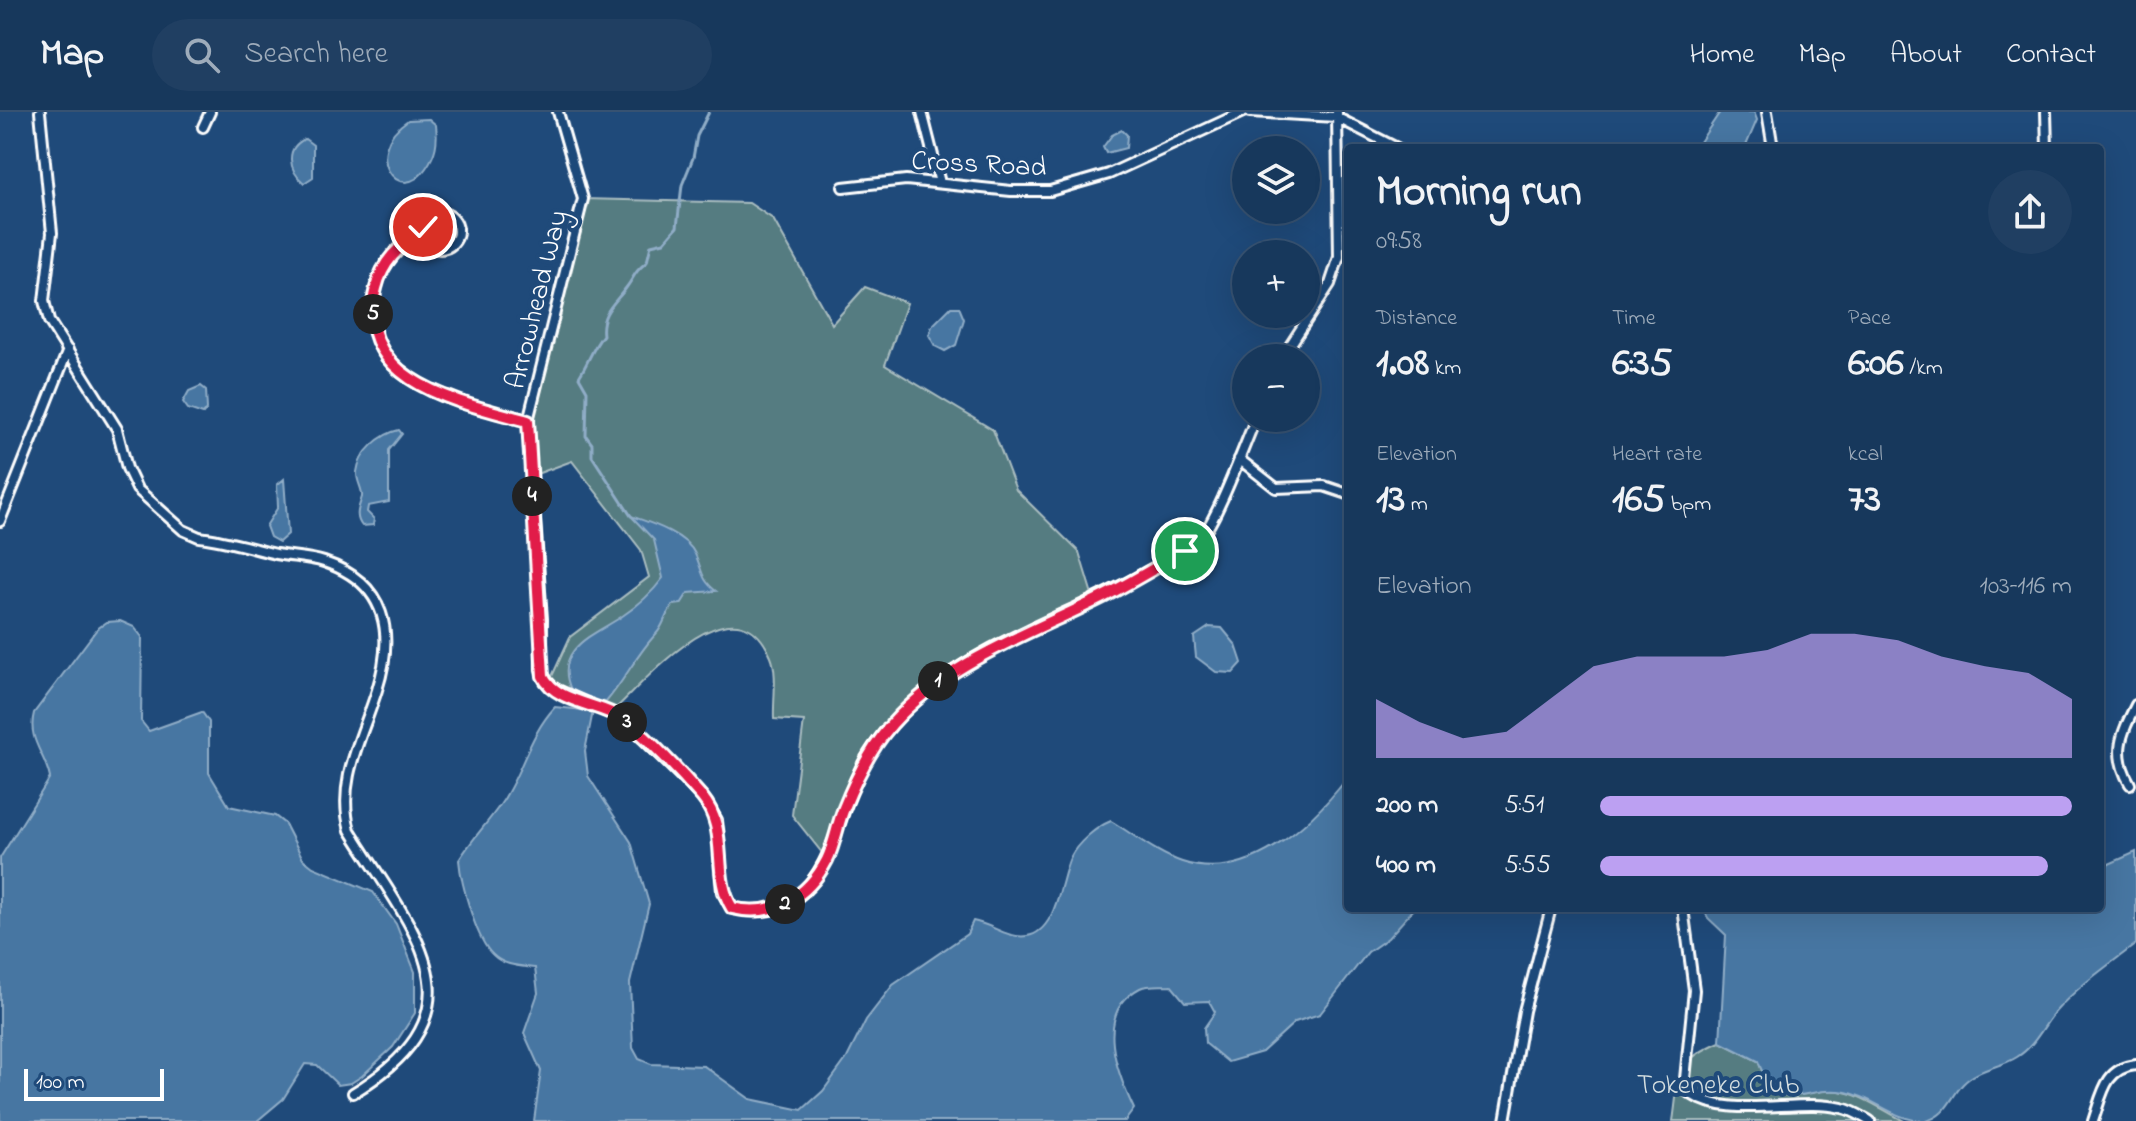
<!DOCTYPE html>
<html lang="en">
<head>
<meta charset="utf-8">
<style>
	:root { --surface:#17385c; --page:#203f62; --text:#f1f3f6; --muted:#9eacbb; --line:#365272; --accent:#bca0f2 }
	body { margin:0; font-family:"Indie Flower",sans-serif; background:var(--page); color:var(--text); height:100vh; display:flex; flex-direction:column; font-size:30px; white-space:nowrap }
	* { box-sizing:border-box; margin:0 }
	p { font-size:26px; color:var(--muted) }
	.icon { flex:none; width:44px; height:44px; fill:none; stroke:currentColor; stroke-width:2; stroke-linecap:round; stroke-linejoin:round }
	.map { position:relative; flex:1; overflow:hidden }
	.side { position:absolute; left:1344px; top:32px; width:760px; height:768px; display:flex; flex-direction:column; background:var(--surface); border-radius:8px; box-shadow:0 8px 32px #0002,0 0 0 2px var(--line) }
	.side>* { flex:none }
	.buttons { position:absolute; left:1232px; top:24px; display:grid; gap:16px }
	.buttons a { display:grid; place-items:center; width:88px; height:88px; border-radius:50%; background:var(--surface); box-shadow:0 8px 32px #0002,0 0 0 2px var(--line); font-size:40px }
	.scale { position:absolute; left:24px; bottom:20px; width:140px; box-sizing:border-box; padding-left:8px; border:4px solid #fff; border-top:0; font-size:22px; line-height:28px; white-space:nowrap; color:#fff; -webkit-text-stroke:6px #1f4a7a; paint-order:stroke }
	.pin { position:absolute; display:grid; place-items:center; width:68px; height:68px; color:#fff; margin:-34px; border:4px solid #fff; border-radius:50%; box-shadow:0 2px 8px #0007 }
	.km { position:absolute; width:40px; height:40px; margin:-20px; border-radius:50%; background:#222; color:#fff; font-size:22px; line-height:40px; text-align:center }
	.round { display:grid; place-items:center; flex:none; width:84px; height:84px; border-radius:42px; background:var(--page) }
	.head { display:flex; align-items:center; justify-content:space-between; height:136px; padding:0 32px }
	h1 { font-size:44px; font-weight:700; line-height:60px }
	.figures { display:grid; grid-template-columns:repeat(3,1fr); gap:12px; height:136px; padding:8px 32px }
	.figures div { display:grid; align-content:center }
	.figures b { font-size:40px; font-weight:700 }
	.figures small { font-size:22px; font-weight:400 }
	.figures p { font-size:22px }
	.chart { height:224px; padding:16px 32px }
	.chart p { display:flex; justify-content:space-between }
	.chart svg { width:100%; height:144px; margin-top:8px; fill:var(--accent); opacity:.7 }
	ul { padding:0 32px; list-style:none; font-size:26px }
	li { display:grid; grid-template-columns:128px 96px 1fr; align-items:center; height:60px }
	li i { height:20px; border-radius:10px; background:var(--accent) }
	header { display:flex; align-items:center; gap:48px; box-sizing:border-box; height:112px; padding:0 40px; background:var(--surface); border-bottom:2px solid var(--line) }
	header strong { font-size:38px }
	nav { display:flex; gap:44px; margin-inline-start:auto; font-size:28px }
	.search { width:560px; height:72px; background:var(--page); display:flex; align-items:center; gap:20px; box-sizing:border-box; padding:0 28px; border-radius:44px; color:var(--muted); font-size:30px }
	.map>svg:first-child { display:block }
	.green { fill:#547b81; stroke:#aabdc0; stroke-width:2 }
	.water { fill:#4676a2; stroke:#90adc7; stroke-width:2 }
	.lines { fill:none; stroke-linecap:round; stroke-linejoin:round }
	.stream { stroke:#90adc7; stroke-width:3 }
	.street-casing { stroke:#fff; stroke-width:14 }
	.street { stroke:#1f4a7a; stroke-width:8 }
	.route-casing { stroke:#fff; stroke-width:16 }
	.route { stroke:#e11d48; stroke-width:10 }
	.labels { text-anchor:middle; stroke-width:8; stroke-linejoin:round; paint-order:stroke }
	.street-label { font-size:28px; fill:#fff; stroke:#1f4a7a }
	.park-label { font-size:28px; fill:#d4dee0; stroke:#1f4a7a }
</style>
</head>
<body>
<header>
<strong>Map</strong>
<div class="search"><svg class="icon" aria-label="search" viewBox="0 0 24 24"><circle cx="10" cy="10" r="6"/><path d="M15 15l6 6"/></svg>Search here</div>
<nav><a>Home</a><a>Map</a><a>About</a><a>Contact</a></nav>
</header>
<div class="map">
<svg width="2136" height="1009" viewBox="0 0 2136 1009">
	<rect width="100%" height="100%" fill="#1f4a7a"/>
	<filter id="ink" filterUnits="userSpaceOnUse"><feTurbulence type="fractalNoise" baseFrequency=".0125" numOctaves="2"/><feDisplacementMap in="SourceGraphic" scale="16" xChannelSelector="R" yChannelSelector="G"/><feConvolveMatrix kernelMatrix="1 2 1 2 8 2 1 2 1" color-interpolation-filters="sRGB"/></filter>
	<g filter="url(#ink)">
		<path class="green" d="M583,87L749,91L773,107L832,212L865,175L907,191L885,253L993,318L1016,378L1079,440L1094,489L969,549L912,592L866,646L827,747L792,703L804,609L774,607C773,589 778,561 771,545C736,459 647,568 611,601L548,573L570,525L649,465L641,438L572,349L531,364L528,309Z
			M1720,930L1758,949C1780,1009 1806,969 1848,981C1867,986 1886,1000 1904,1009H1673C1680,964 1673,950 1720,930Z"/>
		<path class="water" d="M1720,0H1754L1757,8L1745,36H1696Z
			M429,7L436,13C438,30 436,42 426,56C399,96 360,40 408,8Z
			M1122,18L1127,23L1126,36L1106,41L1103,35L1112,23Z
			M305,27L313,33V65L304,71C288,58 285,36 305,27Z
			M951,195H959L964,207L956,233L945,239L935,234L929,223L932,214Z
			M201,274L206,278L207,297L203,302L188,297L183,290L189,279Z
			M399,318L402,322L389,338V390L368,394L367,400L374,407L373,413L362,414C354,404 359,395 362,385C363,377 356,369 357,360C359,341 380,322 399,318Z
			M284,367L288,422L279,430L270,425L266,414L278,395L277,373Z
			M631,404C651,411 686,422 695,442C703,458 700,467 716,479L688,481L681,492L673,493C665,502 664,514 656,522C636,543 625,568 606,590L595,589L585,639L588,664L631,730L649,792L630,871L633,936L639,947L651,952L704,954L750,987L802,998L823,979L847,946L866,908L893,873L967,822L973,809C991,812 1008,827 1027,824C1057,820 1060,768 1070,746C1077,731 1096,715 1111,709C1134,723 1158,742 1182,750C1248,772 1310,714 1348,665V796H1415L1388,826L1368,840L1320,902L1295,910L1262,940L1228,950L1205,931L1204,916L1215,900L1209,889L1185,890L1171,873C1162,874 1148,872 1140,876C1092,901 1118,963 1134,997L1125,1009H534L541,959L524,921L538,881L535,856C520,854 504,854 493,843C476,828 461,771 459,748C471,728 487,712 500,693C522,662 528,624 555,595L583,598L587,586L571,578C553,536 594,523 621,505C636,495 652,481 663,466L654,428Z
			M120,509L134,515L142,525L141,609L149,619L202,600L209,610V661L229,694L275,704L285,712L303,747L313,755L373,780L396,812L415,860V901L393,935L362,964L351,971L338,973L317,953L305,952L283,987L257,1009H0V746L50,666C45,641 27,628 34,601L97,517L107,510Z
			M1209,515L1222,516L1236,533L1242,551L1233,561L1216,560L1196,545L1194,525Z
			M2136,740V832C2109,853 2079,873 2056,899C2043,914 2035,934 2017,945C2000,956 1978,956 1963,972C1950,986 1947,1004 1925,1009C1894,1009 1874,985 1846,980C1802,972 1780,1009 1758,949L1720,930L1726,823L1708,806L1703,796H2100V756Z"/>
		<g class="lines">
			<path class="stream" d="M631,404L592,344V332L586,324L587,279L579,265C588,251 593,235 603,223C600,201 615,191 626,176C635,164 634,160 647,150L651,133L664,130L677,115L682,73L693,46L697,24L709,0"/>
			<defs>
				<path id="street" d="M40,0L52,121L44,189L49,209L117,317L127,356L137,377L183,418L199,425C226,428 250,436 276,442C292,445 309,445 324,450C387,471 395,521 377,578C363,624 336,669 350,718C413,820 491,897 353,981
					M558,0L583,87L528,309L542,507L541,557L545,568L553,576L623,607L703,686L717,708L722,780L732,796C828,820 833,705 865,648C877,627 895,608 912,592C977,531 1067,505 1143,462C1161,452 1186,443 1200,427C1218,406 1244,334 1256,306
					M922,0L940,71
					M1250,0L1336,5L1397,36
					M1767,0L1773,36
					M2046,0L2047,36
					M203,15L210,0
					M843,75L906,68L1011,79H1050L1109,62L1243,0
					M422 119a18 18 0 1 1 36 0a18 18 0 1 1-36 0Z
					M422,122C399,132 382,151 376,176C351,271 463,291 528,309
					M1282,246L1330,172L1339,145L1337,0
					M1239,347L1276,376L1324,374L1348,382
					M0,409L68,238
					M2130,672C2112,641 2121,623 2136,593
					M1683,796L1694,878L1685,967L1689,981C1730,1009 1797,985 1842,996C1852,998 1861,1004 1870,1009
					M1505,1009L1524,899L1551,796
					M2093,1009C2102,984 2104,956 2136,953"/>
			</defs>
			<use href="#street" class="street-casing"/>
			<use href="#street" class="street"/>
		</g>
	</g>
	<g class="lines" filter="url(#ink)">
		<defs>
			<path id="route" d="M423,115L422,122C399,132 382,151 376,176C351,271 463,291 528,309L543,564C556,591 599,591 623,607C645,622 684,664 702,685C730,718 711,762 732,796C773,806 808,785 827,748C835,732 837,713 844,696C856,666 870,637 892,612C949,548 1030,522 1105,484C1132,470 1158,454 1185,439"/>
		</defs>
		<use href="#route" class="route-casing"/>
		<use href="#route" class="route"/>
	</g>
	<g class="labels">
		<g class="street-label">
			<text transform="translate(979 50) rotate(3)" y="10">Cross Road</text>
			<text transform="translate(535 187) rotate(-76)" y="10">Arrowhead Way</text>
		</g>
		<g class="park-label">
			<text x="1718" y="981">Tokeneke Club</text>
		</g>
	</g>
</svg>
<div class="buttons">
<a><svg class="icon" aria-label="layers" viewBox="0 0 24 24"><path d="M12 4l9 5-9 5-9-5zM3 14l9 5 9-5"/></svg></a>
<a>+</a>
<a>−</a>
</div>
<div class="scale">100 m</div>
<div class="pin" style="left:1185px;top:439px;background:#1e9e55"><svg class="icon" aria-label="arrive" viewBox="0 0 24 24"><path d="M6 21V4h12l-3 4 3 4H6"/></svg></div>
<div class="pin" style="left:423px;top:115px;background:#d93025"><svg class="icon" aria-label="check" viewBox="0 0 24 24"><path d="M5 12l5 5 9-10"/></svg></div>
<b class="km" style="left:938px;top:569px">1</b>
<b class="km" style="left:785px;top:792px">2</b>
<b class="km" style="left:627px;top:610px">3</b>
<b class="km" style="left:532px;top:384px">4</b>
<b class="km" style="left:373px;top:202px">5</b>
<section class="side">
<div class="head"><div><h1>Morning run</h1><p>09:58</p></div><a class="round"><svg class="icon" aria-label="share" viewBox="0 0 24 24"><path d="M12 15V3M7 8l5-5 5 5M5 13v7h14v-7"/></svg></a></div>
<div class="figures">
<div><p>Distance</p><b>1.08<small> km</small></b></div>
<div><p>Time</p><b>6:35</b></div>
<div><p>Pace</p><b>6:06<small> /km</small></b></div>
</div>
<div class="figures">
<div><p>Elevation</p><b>13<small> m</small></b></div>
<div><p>Heart rate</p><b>165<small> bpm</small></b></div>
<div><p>kcal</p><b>73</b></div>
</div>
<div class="chart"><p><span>Elevation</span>103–116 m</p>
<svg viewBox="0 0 160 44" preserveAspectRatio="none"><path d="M0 44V26L10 33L20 38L30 36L40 26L50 16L60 13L70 13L80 13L90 11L100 6L110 6L120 8L130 13L140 16L150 18L160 26V44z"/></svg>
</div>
<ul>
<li><b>200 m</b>5:51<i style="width:100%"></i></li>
<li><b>400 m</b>5:55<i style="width:95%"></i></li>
</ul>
</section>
</div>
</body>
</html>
